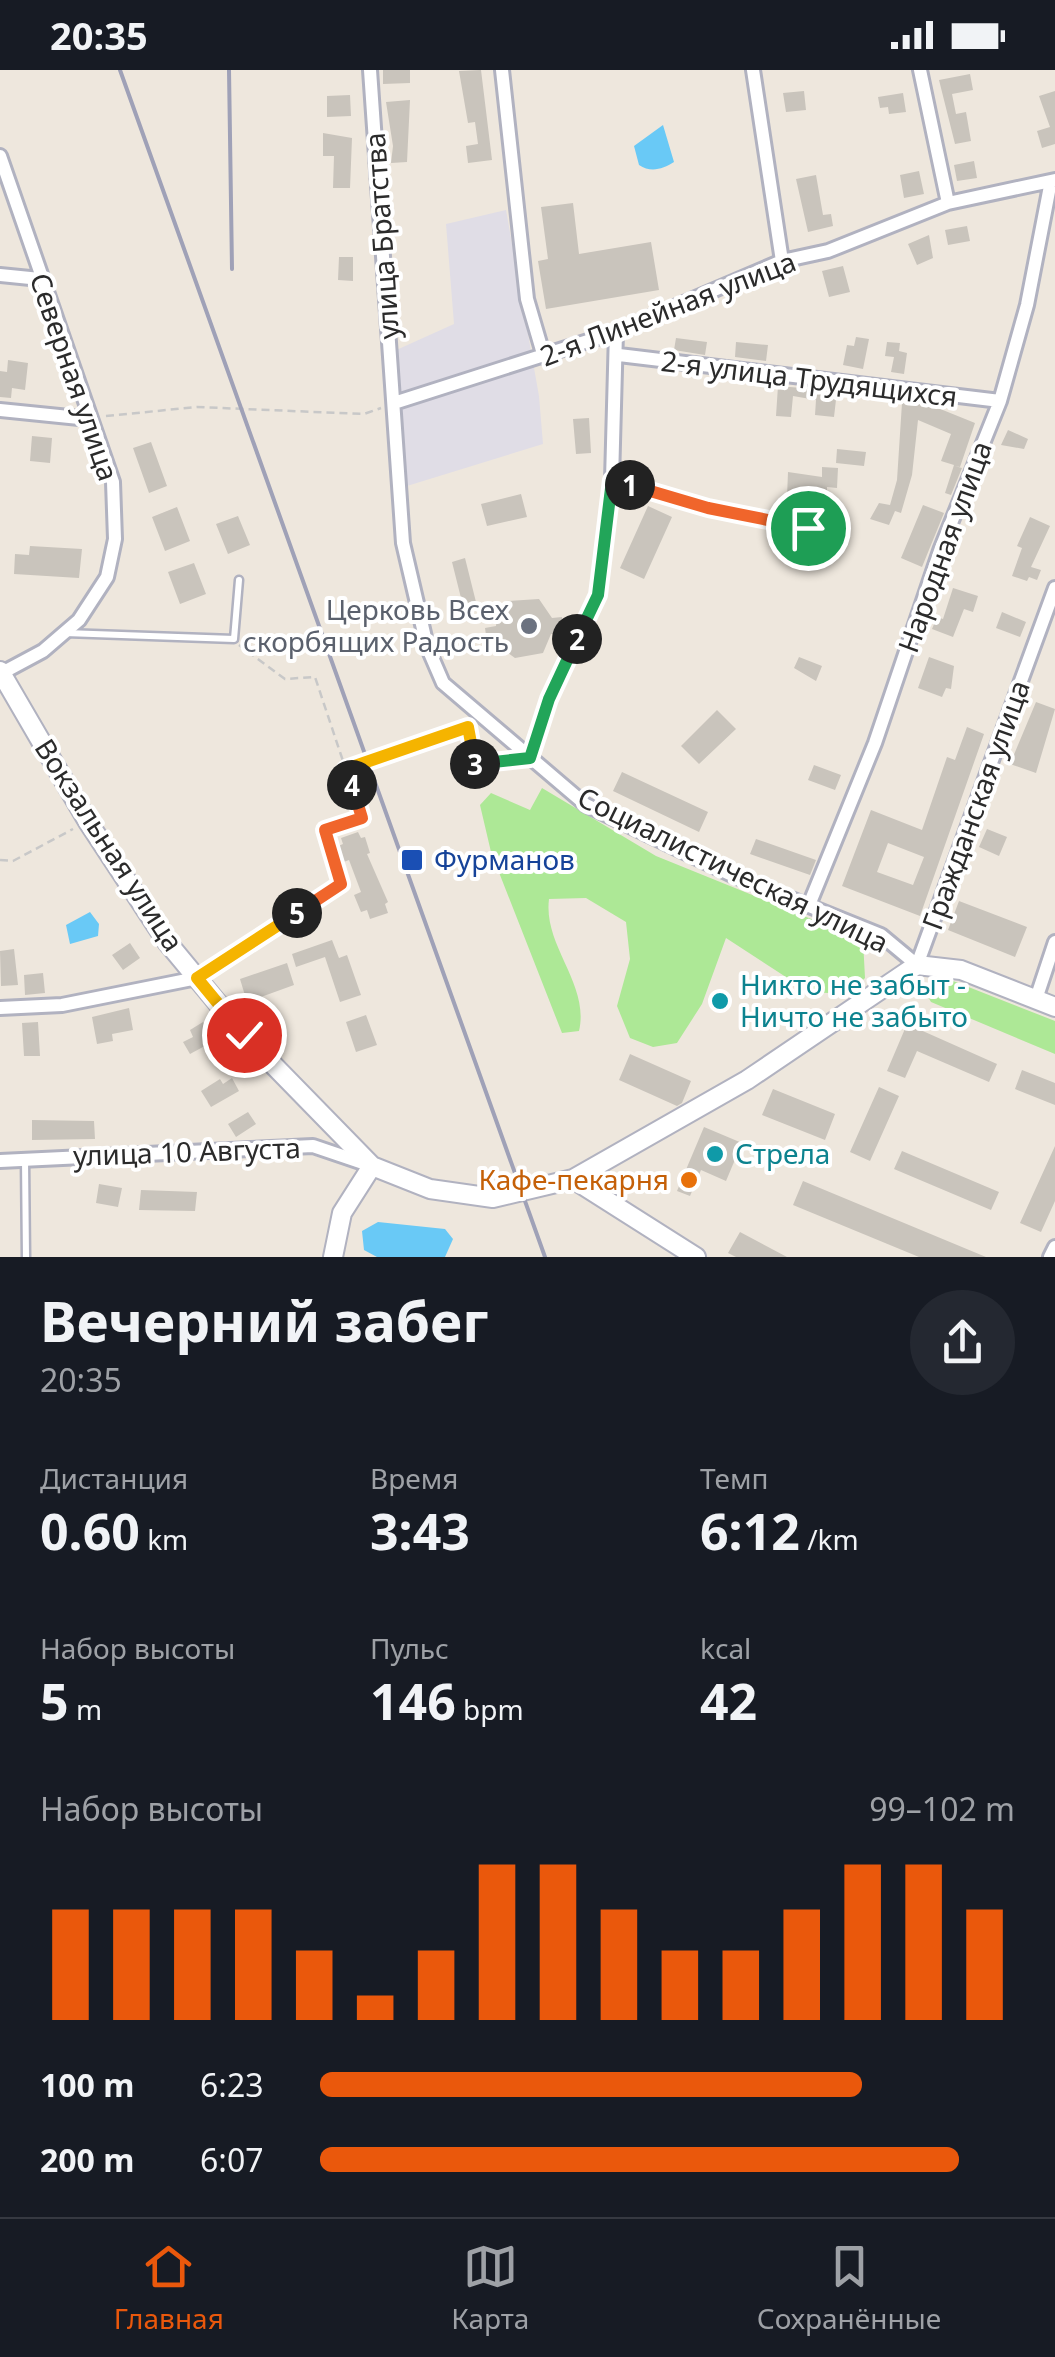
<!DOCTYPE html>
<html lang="ru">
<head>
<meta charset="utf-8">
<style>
	:root { --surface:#171b24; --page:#242831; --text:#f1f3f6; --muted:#9ea1a6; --line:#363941; --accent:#ea580c }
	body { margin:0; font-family:"Noto Sans",sans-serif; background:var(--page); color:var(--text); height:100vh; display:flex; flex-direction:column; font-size:38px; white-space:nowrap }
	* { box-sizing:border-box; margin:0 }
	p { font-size:32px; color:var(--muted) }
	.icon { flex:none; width:55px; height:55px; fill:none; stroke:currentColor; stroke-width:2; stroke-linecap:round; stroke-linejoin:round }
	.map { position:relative; height:1187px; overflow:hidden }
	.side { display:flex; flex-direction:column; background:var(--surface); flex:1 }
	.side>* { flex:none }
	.pin { position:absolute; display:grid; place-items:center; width:85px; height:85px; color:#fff; margin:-42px; border:5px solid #fff; border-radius:50%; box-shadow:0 2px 10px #0007 }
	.km { position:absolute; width:50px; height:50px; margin:-25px; border-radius:50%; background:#222; color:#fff; font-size:28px; line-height:50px; text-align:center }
	.round { display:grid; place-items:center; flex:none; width:105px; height:105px; border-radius:52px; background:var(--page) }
	.headline { display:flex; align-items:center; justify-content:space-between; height:170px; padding:0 40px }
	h1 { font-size:55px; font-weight:700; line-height:75px }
	.figures { display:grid; grid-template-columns:repeat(3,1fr); gap:15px; height:170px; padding:10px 40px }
	.figures div { display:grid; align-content:center }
	.figures b { font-size:50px; font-weight:700 }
	.figures small { font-size:28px; font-weight:400 }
	.figures p { font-size:28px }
	.chart { height:280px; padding:20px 40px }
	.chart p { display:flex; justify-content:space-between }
	.chart svg { width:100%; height:180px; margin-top:10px; stroke:var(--accent); stroke-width:6 }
	ul { padding:0 40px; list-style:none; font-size:32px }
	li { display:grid; grid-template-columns:160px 120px 1fr; align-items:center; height:75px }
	li i { height:25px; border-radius:12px; background:var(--accent) }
	.status { display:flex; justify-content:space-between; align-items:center; height:70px; padding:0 50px; background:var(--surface); direction:ltr }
	.status svg { height:28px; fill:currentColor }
	.tab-bar { display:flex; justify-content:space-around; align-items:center; height:140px; border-top:2px solid var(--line); background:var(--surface); font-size:28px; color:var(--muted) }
	.tab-bar a { display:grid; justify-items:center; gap:5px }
	.tab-bar .current { color:var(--accent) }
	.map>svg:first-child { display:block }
	.industrial { fill:#e0dde6 }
	.green { fill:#ade896 }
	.water { fill:#69c9f6 }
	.building { fill:#c9c4bc; fill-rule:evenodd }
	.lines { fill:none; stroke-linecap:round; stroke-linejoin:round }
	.lane-casing { stroke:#b1b2c0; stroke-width:11 }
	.street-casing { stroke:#b1b2c0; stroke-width:18 }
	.secondary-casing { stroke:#b1b2c0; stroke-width:22 }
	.path { stroke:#c8c8c8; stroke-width:2.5; stroke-dasharray:8 5; stroke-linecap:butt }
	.lane { stroke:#fff; stroke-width:6 }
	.street { stroke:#fff; stroke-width:12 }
	.secondary { stroke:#fff; stroke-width:18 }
	.rail { stroke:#9fa1b7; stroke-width:4 }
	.path-bridge { stroke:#c8c8c8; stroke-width:2.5; stroke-dasharray:8 5; stroke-linecap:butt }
	.split-1-casing { stroke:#fff; stroke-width:20 }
	.split-2-casing { stroke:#fff; stroke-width:20 }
	.split-3-casing { stroke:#fff; stroke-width:20 }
	.split-4-casing { stroke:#fff; stroke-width:20 }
	.split-5-casing { stroke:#fff; stroke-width:20 }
	.split-6-casing { stroke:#fff; stroke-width:20 }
	.split-1 { stroke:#f0652b; stroke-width:12 }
	.split-2 { stroke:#22a559; stroke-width:12 }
	.split-3 { stroke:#22a559; stroke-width:12 }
	.split-4 { stroke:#f5b400; stroke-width:12 }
	.split-5 { stroke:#f0652b; stroke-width:12 }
	.split-6 { stroke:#f5b400; stroke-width:12 }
	.worship-dot { fill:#6b7280; stroke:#fff; stroke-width:4 }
	.transit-dot { fill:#1a4fb4; stroke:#fff; stroke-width:4 }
	.culture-dot { fill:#0f9aa8; stroke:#fff; stroke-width:4 }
	.food-dot { fill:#e8710a; stroke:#fff; stroke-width:4 }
	.labels { text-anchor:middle; stroke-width:8; stroke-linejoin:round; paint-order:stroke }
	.street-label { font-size:28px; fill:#2b2b2b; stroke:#fff }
	.worship-label { font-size:28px; fill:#5b616d; stroke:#fff; text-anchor:end }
	.transit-label { font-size:28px; fill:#164399; stroke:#fff; text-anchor:start }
	.culture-label { font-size:28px; fill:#0d838f; stroke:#fff; text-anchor:start }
	.food-label { font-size:28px; fill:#c56008; stroke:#fff; text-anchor:end }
</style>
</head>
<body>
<div class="status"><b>20:35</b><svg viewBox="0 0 49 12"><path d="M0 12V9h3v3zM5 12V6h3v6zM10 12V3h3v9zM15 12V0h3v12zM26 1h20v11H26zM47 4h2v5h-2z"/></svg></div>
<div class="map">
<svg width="1055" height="1187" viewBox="0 0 1055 1187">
	<rect width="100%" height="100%" fill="#eee7dd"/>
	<path class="industrial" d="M506,140L539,326L543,374L407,416L383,286L454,254L446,154Z"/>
	<path class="green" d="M542,718L656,786L863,870L865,908L848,924L809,922L726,868L702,934L677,973L653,977L630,968L617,936L630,889L626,852L586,828L549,829C543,876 590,914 579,961L562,963L491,782L480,735L491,723L530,740Z
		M943,907L1055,951V984L931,932L924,920Z"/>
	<path class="water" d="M663,55L674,92C663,99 651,103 639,95L634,76Z
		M90,842L99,854L98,866L70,874L66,855Z
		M378,1152L445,1159L453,1169L445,1187H377L364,1180L362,1161Z"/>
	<path class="building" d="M383,0H410V13L383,14Z
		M481,0L492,90L468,93L466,76L478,74L475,52L468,53L459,1Z
		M970,4L973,20L952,24L956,44L966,42L971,71L955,74L939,10Z
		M804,21L806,40L786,42L783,23Z
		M1055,21V74L1042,78L1037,61L1050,57L1039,26Z
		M903,23L906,42L889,44L888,37L880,38L878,27Z
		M350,25L351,46L327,47V26Z
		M410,30L407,92L391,93L393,76L386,32Z
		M323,63L352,68L350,118H333L334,86H323Z
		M974,91L977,108L957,111L954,95Z
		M919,101L924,124L904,128L900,105Z
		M816,105L823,145L831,144L833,156L808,162L796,109Z
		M573,133L579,184L651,172L659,220L546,239L538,191L548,189L541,137Z
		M967,156L970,171L948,175L945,160Z
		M929,165L933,188L917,195L908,174Z
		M339,187H353V211L338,210Z
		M843,196L850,222L829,227L822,201Z
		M856,267L869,269L863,299L843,295L847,275L854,276Z
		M676,268L707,272L705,285L674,280Z
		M736,272L768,275L766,291L735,287Z
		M887,272L900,273L899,281L907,283L904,304L891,302L894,287L885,286Z
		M8,290L28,293L25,320L12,318L11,328L0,327V301L7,302Z
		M778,316L837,321L834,347L815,345L816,330L793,326L791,347L776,346Z
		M902,333L928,334L975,353L960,397L955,396L962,398L951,425L945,423L954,395L941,391L951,364L918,350L912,405L901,443L895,441L889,455L870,449L879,433L890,435L897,410Z
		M589,348L591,383L576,384L573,349Z
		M1008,360L1028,369L1024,379L1001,375Z
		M32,366L52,368L50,393L30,391Z
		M151,372L167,416L149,423L133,378Z
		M837,379L866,382L864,396L836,393Z
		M822,397L838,398L837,418L827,417V427H787L788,402L822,407Z
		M521,424L527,447L487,456L481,434Z
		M923,435L944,443L922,497L901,488Z
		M648,436L672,447L644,509L620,498Z
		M177,437L190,471L165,481L152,447Z
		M238,446L250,475L228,484L216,454Z
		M1030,447L1050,456L1031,497L1041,500L1037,510L1029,507L1027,511L1012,506L1022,478L1017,476Z
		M30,476L82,479L79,508L14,504L15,484L29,485Z
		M465,488L476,532L463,536L452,492Z
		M194,493L206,524L180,534L168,502Z
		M953,518L978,526L973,542L964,539L953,567L932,559L937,547L943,549Z
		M539,529L552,548L562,547L563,562L551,564L543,583L515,588L508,583L503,569L487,572L485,558L496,556L498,539L506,531Z
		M1002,542L1026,552L1020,567L996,558Z
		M799,587L822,596L816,611L794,598Z
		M929,587L954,596L951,619L946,618L942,627L918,618Z
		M1036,632L1055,639L1036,703L1010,694Z
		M717,640L736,659L699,694L681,676Z
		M967,657L984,664L920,846L842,816L871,740L922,760L947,687L955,690ZM888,773L924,787L913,815L877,802Z
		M814,695L841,705L835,720L808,710Z
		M622,702L708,742L699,762L613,721Z
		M987,759L1007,767L999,786L979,777Z
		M358,762L361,768L365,767L370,783L367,784L388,832L385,834L388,843L370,849L367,840L361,842L354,825L361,822L349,790L341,793L336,777L343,774L341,768Z
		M756,769L816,790L810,805L750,784Z
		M959,831L1027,857L1015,887L948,860Z
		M332,870L339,888L347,885L361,925L340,932L325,887L296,897L292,884Z
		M130,873L140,888L123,900L112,885Z
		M14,879L18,915L1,916L0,881Z
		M287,893L294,915L247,932L240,909Z
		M43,903L45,923L25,925L24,905Z
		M129,938L133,960L112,964L113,971L97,974L92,947Z
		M366,945L377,975L356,982L346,952Z
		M38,952L40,986H24L22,953Z
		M203,952L214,971L190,984L183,972L193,967L190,960Z
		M907,954L997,994L989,1012L917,981L905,1008L887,1001Z
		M630,984L691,1011L682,1033L677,1036L619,1010Z
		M1022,1000L1055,1013V1035L1015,1019Z
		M232,1008L239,1021L211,1037L201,1021L220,1009L223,1014Z
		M879,1017L899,1026L870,1091L850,1082Z
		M773,1019L835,1044L825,1070L762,1045Z
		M248,1042L256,1054L236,1067L228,1054Z
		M32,1050L94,1051L95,1069L32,1070Z
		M704,1057L742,1073L726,1111L701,1100L690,1126L677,1121Z
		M1055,1076V1131L1041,1162L1020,1153Z
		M902,1081L999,1122L991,1140L894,1099Z
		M803,1111L986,1187H919L793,1135Z
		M99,1114L122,1118L118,1137L96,1133Z
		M141,1120L197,1122L195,1141L139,1140Z
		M740,1162L787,1187H736L728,1183Z"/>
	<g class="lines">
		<defs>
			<path id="lane" d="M613,410L708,439L808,458
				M65,563L234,569L239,510
				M25,1090L26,1187"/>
			<path id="street" d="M370,0L403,473L427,576L443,613L586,735L732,805L881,865L917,895L1055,518
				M502,0L527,229L544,287
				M753,0L782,191
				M920,0L948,133
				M0,86L113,412L115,469L107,507L79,550L43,581L2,603
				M0,205L40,209
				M619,285L1000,331
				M394,333L616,262L782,191L828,181L948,133L1055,110
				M0,340L89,349
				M530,688L549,629L598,525L612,410L616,262
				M809,835L875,673L941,478L1000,331L1027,235L1051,111
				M1036,929L1055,872
				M0,938L62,935L197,908
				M0,1091L313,1076L369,1095
				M1050,1187L1055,1177"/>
			<path id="secondary" d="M0,601L88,752L167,872L244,965L372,1096L430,1119L493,1128L573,1109L747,1010L917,895L961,900L1055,937
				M573,1109L696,1187
				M333,1187L342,1143L372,1096"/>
		</defs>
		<use href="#lane" class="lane-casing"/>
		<use href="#street" class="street-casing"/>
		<use href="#secondary" class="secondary-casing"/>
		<path class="path" d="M106,346L197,337L364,344L381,338
			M468,657L476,694L511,690
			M0,790L13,791L73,759
			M211,899L341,814L325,760L362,748L315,607L285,609L239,575"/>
		<use href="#lane" class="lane"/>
		<use href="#street" class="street"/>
		<use href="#secondary" class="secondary"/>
		<path class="rail" d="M120,0L545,1187
			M229,0L232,199"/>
		<path class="path-bridge" d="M346,699L468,657"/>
	</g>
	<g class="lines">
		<defs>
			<path id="split-1" d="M630,415L708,438L808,458"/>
			<path id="split-2" d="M577,569L598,525L612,410L630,415"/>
			<path id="split-3" d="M475,694L530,688L549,629L577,569"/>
			<path id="split-4" d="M352,715L346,699L468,657L475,694"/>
			<path id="split-5" d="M297,843L341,814L325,760L362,748L352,715"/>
			<path id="split-6" d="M244,965L197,908L297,843"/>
		</defs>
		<use href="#split-1" class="split-1-casing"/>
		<use href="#split-2" class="split-2-casing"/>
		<use href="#split-3" class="split-3-casing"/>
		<use href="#split-4" class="split-4-casing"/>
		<use href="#split-5" class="split-5-casing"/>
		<use href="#split-6" class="split-6-casing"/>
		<use href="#split-1" class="split-1"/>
		<use href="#split-2" class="split-2"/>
		<use href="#split-3" class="split-3"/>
		<use href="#split-4" class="split-4"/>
		<use href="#split-5" class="split-5"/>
		<use href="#split-6" class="split-6"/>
	</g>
	<circle class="worship-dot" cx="529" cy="556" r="10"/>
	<rect class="transit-dot" x="400" y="778" width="24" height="24" rx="5"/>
	<g class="culture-dot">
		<circle cx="720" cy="931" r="10"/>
		<circle cx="715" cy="1084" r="10"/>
	</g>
	<circle class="food-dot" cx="689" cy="1110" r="10"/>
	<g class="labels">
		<g class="street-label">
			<text transform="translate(382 166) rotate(-94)" y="10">улица Братства</text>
			<text transform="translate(668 239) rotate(-21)" y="10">2-я Линейная улица</text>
			<text transform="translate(74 307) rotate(71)" y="10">Северная улица</text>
			<text transform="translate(809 309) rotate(7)" y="10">2-я улица Трудящихся</text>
			<text transform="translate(945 477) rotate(-70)" y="10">Народная улица</text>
			<text transform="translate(976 735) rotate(-70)" y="10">Гражданская улица</text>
			<text transform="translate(109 775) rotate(57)" y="10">Вокзальная улица</text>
			<text transform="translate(733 800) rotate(26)" y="10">Социалистическая улица</text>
			<text transform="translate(187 1082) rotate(-2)" y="10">улица 10 Августа</text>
		</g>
		<g class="worship-label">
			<text x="509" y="550">Церковь Всех<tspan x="509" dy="32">скорбящих Радость</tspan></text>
		</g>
		<g class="transit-label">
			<text x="434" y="800">Фурманов</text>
		</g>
		<g class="culture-label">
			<text x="740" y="925">Никто не забыт -<tspan x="740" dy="32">Ничто не забыто</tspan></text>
			<text x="735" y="1094">Стрела</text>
		</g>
		<g class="food-label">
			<text x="669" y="1120">Кафе-пекарня</text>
		</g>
	</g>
</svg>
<div class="pin" style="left:808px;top:458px;background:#1e9e55"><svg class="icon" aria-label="arrive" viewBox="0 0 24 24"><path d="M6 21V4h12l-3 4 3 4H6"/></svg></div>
<div class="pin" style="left:244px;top:965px;background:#d93025"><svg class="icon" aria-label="check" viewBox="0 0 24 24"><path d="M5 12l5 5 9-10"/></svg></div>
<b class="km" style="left:630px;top:415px">1</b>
<b class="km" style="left:577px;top:569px">2</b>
<b class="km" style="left:475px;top:694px">3</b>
<b class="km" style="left:352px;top:715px">4</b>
<b class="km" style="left:297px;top:843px">5</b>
</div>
<section class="side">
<div class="headline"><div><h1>Вечерний забег</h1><p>20:35</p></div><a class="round"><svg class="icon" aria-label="share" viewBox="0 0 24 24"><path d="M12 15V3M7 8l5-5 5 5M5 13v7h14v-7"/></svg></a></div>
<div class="figures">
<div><p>Дистанция</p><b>0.60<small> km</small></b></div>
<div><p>Время</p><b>3:43</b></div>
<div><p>Темп</p><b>6:12<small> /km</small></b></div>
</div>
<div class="figures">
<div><p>Набор высоты</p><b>5<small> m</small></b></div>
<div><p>Пульс</p><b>146<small> bpm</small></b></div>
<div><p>kcal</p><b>42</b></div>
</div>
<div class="chart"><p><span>Набор высоты</span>99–102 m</p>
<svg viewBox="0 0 160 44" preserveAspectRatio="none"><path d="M5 44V17M15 44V17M25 44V17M35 44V17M45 44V27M55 44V38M65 44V27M75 44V6M85 44V6M95 44V17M105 44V27M115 44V27M125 44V17M135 44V6M145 44V6M155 44V17"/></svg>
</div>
<ul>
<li><b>100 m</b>6:23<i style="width:78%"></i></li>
<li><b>200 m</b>6:07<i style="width:92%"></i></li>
</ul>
</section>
<nav class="tab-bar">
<a class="current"><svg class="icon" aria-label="home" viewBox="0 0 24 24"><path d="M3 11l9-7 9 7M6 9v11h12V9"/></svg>Главная</a>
<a><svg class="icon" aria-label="map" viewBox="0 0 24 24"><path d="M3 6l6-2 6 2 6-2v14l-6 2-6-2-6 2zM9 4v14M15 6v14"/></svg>Карта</a>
<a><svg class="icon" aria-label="saved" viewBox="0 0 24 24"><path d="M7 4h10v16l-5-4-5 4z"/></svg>Сохранённые</a>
</nav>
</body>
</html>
